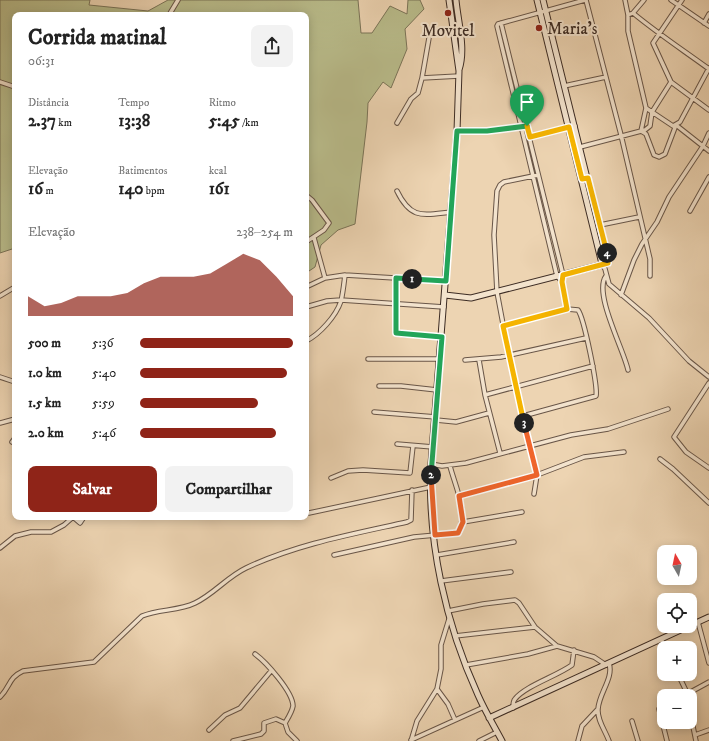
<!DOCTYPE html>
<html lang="pt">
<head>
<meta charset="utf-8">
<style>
	:root { --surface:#fff; --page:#f2f2f2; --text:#222; --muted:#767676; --accent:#8f2418 }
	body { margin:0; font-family:"IM FELL DW Pica",serif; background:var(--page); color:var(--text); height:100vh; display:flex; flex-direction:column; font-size:15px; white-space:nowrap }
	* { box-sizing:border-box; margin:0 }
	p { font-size:13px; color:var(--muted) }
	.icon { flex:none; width:22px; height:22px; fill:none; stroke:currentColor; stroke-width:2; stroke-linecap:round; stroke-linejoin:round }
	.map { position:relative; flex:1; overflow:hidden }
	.side { position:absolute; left:12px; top:12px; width:297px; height:508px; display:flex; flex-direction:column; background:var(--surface); border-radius:8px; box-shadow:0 2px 10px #0003 }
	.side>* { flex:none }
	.needle { width:26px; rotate:351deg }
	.tools { position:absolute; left:657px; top:545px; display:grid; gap:8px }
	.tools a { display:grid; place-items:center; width:40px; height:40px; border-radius:8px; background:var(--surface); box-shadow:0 2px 10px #0003; font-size:20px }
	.pin { position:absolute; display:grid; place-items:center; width:34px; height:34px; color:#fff; margin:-41px -17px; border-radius:50% 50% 50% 0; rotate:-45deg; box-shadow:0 0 4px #0007 }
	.pin .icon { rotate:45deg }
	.km { position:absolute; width:20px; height:20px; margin:-10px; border-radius:50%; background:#222; color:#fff; font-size:11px; line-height:20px; text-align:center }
	.round { display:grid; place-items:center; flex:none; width:42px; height:42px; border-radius:8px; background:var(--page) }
	.headline { display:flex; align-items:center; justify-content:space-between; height:68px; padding:0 16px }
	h1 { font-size:22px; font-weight:700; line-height:30px }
	.stats { display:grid; grid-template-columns:repeat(3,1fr); gap:6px; height:68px; padding:4px 16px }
	.stats div { display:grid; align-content:center }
	.stats b { font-size:17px; font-weight:700 }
	.stats small { font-size:11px; font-weight:400 }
	.stats p { font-size:11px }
	.chart { height:112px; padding:8px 16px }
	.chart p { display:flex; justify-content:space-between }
	.chart svg { width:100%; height:72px; margin-top:4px; fill:var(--accent); opacity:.7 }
	.primary-button { display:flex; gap:8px; margin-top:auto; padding:8px 16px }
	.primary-button a { flex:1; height:46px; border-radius:8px; background:var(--accent); color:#fff; font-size:16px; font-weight:700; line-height:46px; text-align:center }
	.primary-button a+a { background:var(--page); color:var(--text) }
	ul { padding:0 16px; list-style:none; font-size:13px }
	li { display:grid; grid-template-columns:64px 48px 1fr; align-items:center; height:30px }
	li i { height:10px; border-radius:5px; background:var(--accent) }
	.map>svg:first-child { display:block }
	.green { fill:#b9bc8b; stroke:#7b7458 }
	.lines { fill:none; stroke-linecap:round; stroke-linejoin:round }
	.street-casing { stroke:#695648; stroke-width:5.5 }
	.secondary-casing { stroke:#3d2c24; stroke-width:7 }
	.street { stroke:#f3e3cd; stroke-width:3.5 }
	.secondary { stroke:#f3e3cd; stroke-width:5 }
	.split-1-casing { stroke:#fff; stroke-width:8 }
	.split-2-casing { stroke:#fff; stroke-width:8 }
	.split-3-casing { stroke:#fff; stroke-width:8 }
	.split-4-casing { stroke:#fff; stroke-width:8 }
	.split-5-casing { stroke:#fff; stroke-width:8 }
	.split-1 { stroke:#22a559; stroke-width:5 }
	.split-2 { stroke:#22a559; stroke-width:5 }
	.split-3 { stroke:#f0652b; stroke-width:5 }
	.split-4 { stroke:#f5b400; stroke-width:5 }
	.split-5 { stroke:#f5b400; stroke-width:5 }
	.poi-dot { fill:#8f2418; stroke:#f3e3cd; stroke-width:1.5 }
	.labels { text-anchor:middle; stroke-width:4; stroke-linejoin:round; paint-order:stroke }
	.poi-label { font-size:17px; fill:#3d2c24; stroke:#f3e3cd; text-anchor:start }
</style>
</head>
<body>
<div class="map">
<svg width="709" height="741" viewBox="0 0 709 741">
	<rect width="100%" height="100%" fill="#edd4b2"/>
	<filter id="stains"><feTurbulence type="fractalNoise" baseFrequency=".005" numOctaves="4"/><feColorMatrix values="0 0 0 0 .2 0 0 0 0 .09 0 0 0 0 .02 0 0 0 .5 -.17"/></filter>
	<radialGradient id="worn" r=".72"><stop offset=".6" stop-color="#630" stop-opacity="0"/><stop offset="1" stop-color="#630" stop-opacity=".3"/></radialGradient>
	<path class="green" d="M0,0H90L89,5L148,11L168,0H358L361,33H372L390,6L407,14L408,0H420L424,9L405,29L407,49L391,88L383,82L368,103L367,122L355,224L338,230L321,245L315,267L306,273V15H15V248L0,253Z"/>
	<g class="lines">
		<defs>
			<path id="street" d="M586,0L621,135L650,259V276
				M625,0L628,15V31L646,108L652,112L671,82
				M671,0L709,26
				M682,0L653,43L671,82L709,110
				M633,13L644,0
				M169,15L178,0
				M628,15L633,13C657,33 683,50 709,69
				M501,23L563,275L562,282L567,309
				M704,23L709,14
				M429,38L422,78L459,76
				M0,82L15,87
				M564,86L606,77
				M646,108L641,131L646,134L654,155L659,157L665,154L676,125L709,151
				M397,123L411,99L418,93L422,78
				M457,131H487L523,127
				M529,137L575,126
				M580,147L645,130L650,126L652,112L673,126L680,122L709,68
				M397,191C411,220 423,215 451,212
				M306,195L312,200L329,223L324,230L306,242
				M690,211L709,177
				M600,225L639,217
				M314,238L325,278
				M602,264L605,269L609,284L649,318L689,361L709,377
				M606,276C593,293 624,350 628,370
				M396,277L397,334L442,337
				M562,282L557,276L497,26L498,24L585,0
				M306,287L325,278L345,275L446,281
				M621,295L634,260L642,244L657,222L669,197L703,146L709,133
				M0,296L15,287
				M306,307L327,301L341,300L444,307
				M503,326L567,309L578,310C584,318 598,386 596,396L523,416
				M306,341C320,334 336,316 341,301C343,293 344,283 345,275
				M368,359H440
				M465,360L501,357L586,338
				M479,360L485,395L500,453
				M0,377L15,382
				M709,383L674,437L686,452L709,468
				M379,386H401L437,390
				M485,395L593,366
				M374,412L436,417
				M436,420L456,422L489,413
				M0,423L15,419
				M12,442L15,438
				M397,444L433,447
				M660,459L673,469L709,503
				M431,464L442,466L466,463L571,435L608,429L668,409
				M331,478L348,471L363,470L410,473L413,446
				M534,494L537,475L509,356L497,292L494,235L497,191L500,185L504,182L538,175
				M459,496L537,475L584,457L624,452
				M309,513L431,487
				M463,522L522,512
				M0,548L15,536L31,532H51L64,525L73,517L80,523L84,517
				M334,555L414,537L458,533C469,513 455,486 450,466
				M437,555L514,542
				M441,581L511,572
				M448,611L483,604L515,600L519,603L535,627L557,646L594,657L606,665
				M698,622L709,663
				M455,636L535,627
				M661,639L665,648
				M255,654C266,662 293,692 293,706C292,712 288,718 285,723
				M609,663C614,678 599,693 598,709C597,720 605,730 609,741
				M466,665L528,654L557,646
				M678,674L688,695
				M437,689L448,704L455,720
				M687,694L709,682
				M0,697C11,686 8,678 23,671L94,662L142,616C159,609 179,611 195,603C214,594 227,577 246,568C297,544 353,534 407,522L411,520L412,490
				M513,708C513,705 513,701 515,699C525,686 557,676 572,665L574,650
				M659,709L667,741
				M690,712L696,741
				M632,721L638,741
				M209,730L225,715L240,708L271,671
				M695,735L709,730
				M411,740L484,707
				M233,741L261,734L264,731V723L276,719L285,723L288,732L297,741
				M411,741L417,721L437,689L441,669V645L449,619
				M479,741L497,732
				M578,741L582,726L598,709"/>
			<path id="secondary" d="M449,0L459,71L457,131L431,464C427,542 446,625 478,695C485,711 494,726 502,741
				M456,0C458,22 466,49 459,70
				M537,0L602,264
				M445,295L471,298L608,263L543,0
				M489,718L709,617"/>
		</defs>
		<use href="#street" class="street-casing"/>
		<use href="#secondary" class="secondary-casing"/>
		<use href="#street" class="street"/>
		<use href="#secondary" class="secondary"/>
	</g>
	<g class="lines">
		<defs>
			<path id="split-1" d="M412,279L446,281L457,131H487L527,126"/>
			<path id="split-2" d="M412,279L396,278V333L442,337L431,475"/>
			<path id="split-3" d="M431,475L435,535L458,533L463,522L459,496L537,475L524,423"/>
			<path id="split-4" d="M524,423L503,326L567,309L562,282L563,275L608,263L607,253"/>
			<path id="split-5" d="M527,126L530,137L569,127L582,179L588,178L607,253"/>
		</defs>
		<use href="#split-1" class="split-1-casing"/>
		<use href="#split-2" class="split-2-casing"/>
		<use href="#split-3" class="split-3-casing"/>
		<use href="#split-4" class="split-4-casing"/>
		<use href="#split-5" class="split-5-casing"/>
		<use href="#split-1" class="split-1"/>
		<use href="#split-2" class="split-2"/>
		<use href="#split-3" class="split-3"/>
		<use href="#split-4" class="split-4"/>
		<use href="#split-5" class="split-5"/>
	</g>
	<g class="poi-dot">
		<circle cx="448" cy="13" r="4"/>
		<circle cx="539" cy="28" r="4"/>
	</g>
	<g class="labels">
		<g class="poi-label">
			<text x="547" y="34">Maria's</text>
			<text x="448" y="36" text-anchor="middle">Movitel</text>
		</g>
	</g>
	<rect width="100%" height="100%" filter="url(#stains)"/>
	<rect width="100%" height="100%" fill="url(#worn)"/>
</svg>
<div class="tools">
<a><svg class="needle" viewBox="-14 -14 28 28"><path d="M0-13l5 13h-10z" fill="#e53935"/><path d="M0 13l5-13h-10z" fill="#767676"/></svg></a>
<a><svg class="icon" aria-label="locate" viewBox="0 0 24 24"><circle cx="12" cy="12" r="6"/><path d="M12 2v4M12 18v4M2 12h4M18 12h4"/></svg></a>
<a>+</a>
<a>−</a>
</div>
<div class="pin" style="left:527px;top:126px;background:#1e9e55"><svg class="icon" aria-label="arrive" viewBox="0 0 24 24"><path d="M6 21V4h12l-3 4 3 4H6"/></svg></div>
<b class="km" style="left:412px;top:279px">1</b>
<b class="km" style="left:431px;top:475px">2</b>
<b class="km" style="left:524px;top:423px">3</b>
<b class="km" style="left:607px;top:253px">4</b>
<section class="side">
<div class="headline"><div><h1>Corrida matinal</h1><p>06:31</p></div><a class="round"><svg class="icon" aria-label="share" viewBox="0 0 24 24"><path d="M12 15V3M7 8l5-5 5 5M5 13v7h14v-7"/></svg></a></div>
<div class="stats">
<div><p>Distância</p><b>2.37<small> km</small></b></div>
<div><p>Tempo</p><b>13:38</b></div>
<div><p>Ritmo</p><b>5:45<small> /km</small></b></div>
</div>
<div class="stats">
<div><p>Elevação</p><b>16<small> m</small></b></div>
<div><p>Batimentos</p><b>140<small> bpm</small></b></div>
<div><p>kcal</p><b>161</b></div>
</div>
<div class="chart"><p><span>Elevação</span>238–254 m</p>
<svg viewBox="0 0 160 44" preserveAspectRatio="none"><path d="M0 44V32L10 38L20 36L30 32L40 32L50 32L60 30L70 24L80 20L90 20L100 20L110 18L120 12L130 6L140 10L150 20L160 32V44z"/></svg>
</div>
<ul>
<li><b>500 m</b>5:36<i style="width:100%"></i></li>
<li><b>1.0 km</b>5:40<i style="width:96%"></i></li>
<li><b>1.5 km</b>5:59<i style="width:77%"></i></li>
<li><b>2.0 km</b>5:46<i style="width:89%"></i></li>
</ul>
<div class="primary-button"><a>Salvar</a><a>Compartilhar</a></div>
</section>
</div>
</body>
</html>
